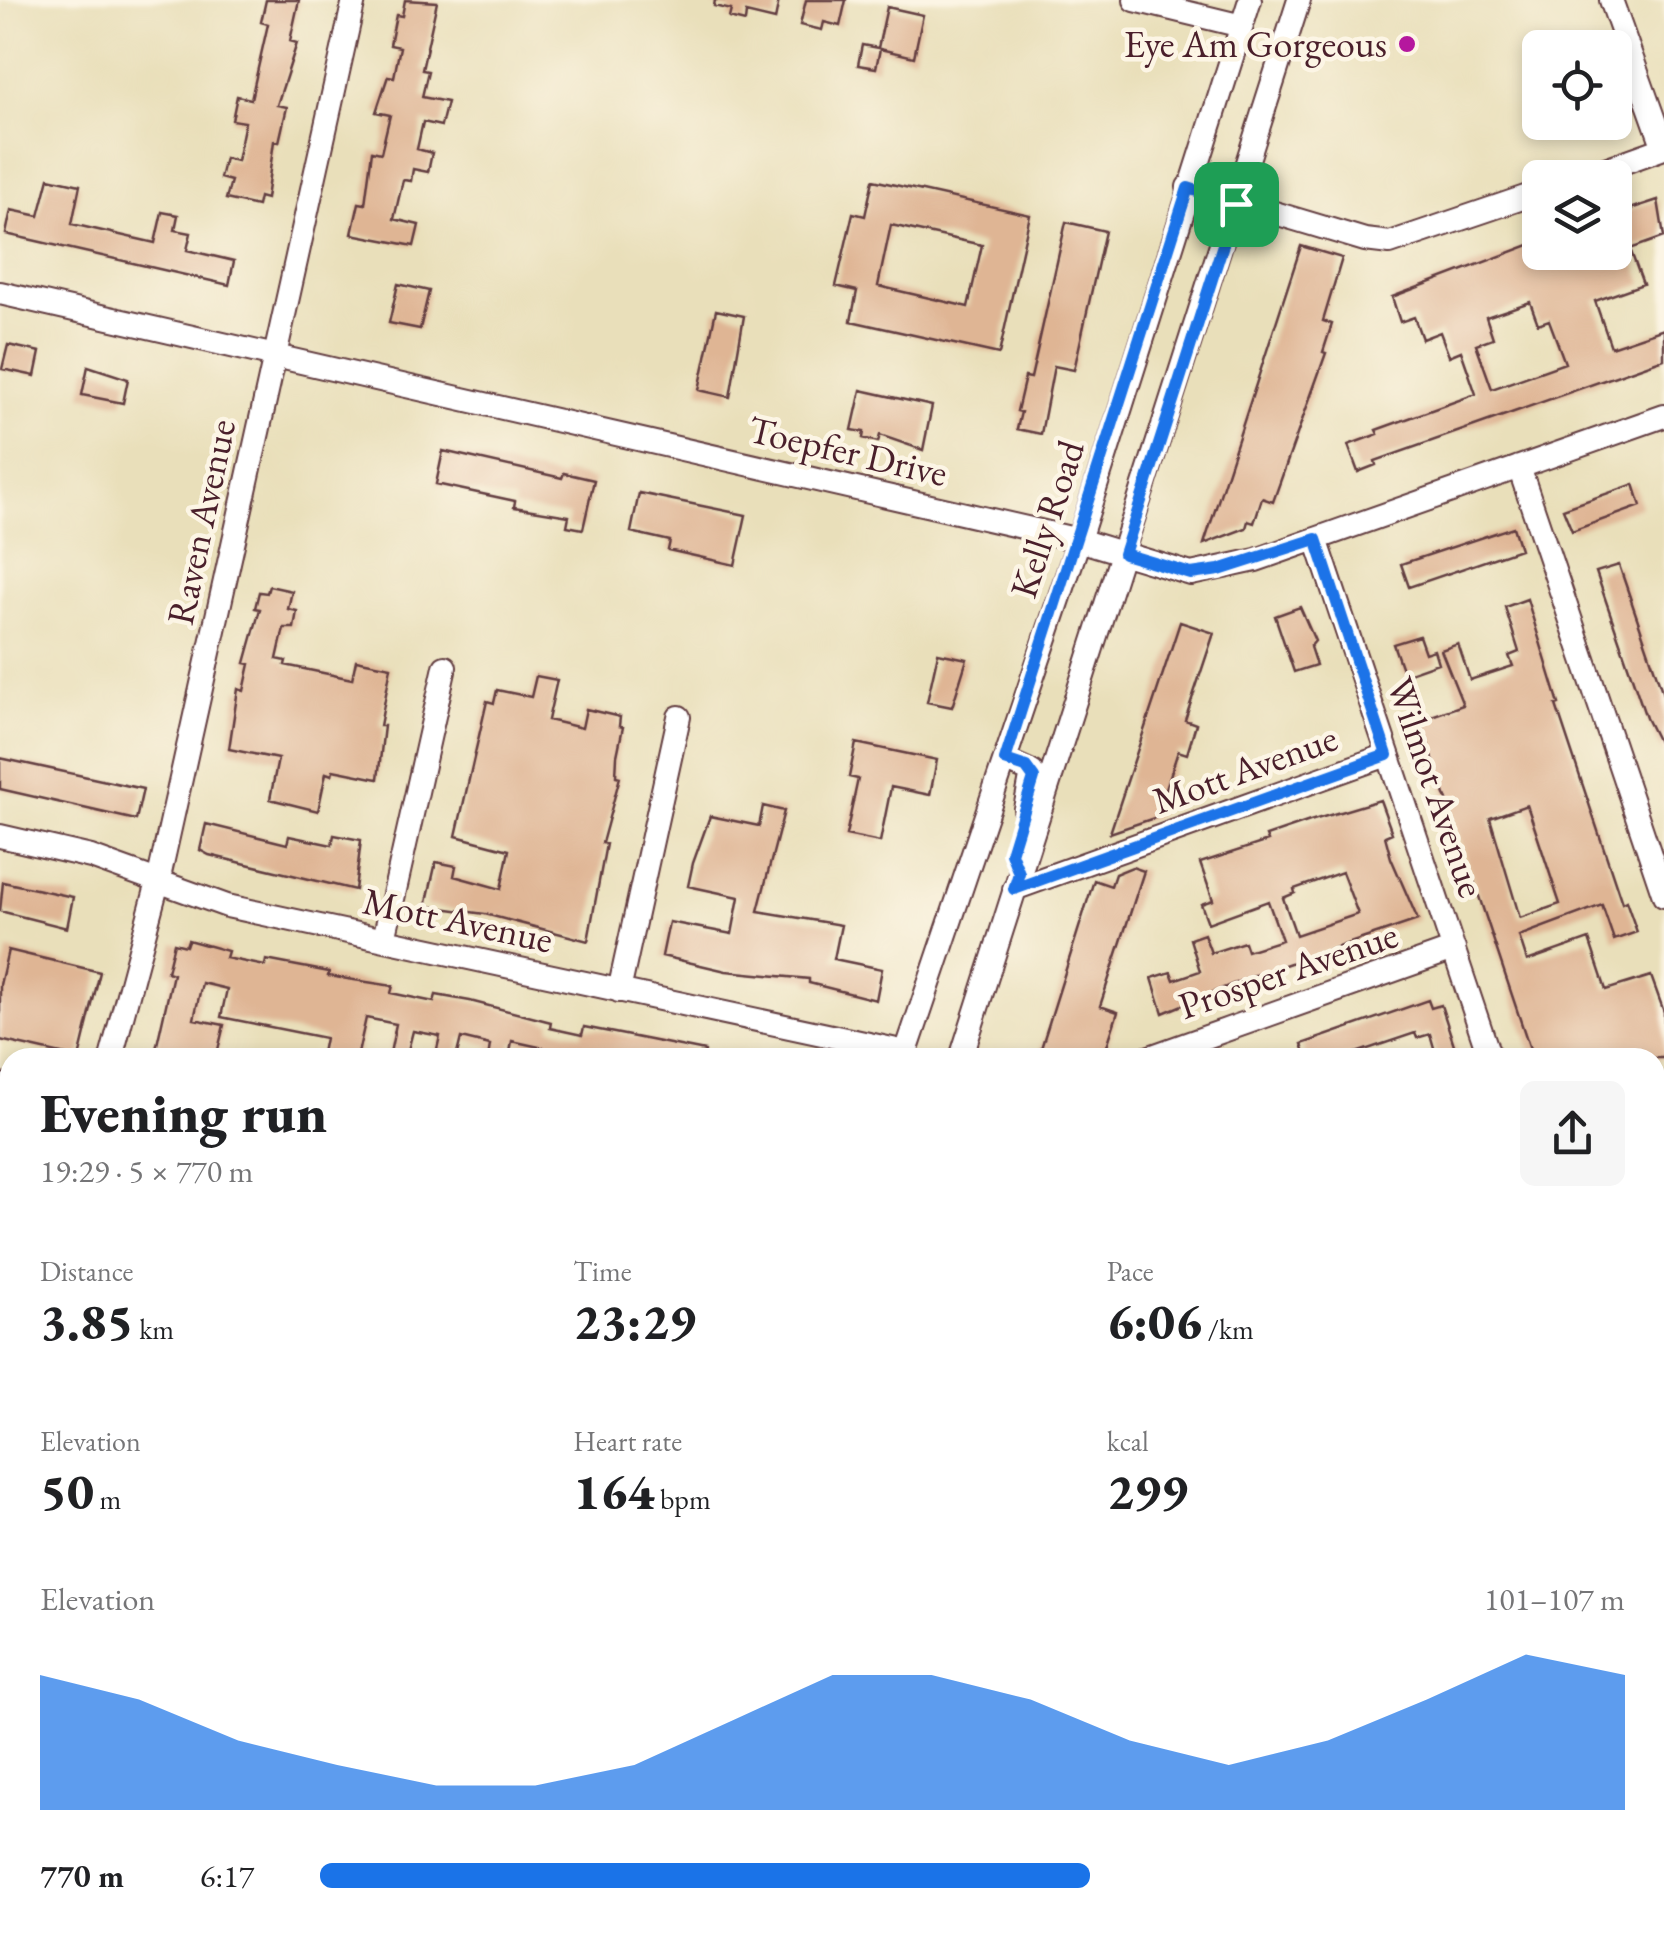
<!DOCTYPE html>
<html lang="en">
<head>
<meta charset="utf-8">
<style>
	:root { --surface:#fff; --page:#f6f6f6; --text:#202124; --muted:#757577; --accent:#1a73e8 }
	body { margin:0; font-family:"EB Garamond",serif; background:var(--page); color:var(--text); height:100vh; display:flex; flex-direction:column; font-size:38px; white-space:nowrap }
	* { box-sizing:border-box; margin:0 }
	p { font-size:32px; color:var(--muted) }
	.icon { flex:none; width:55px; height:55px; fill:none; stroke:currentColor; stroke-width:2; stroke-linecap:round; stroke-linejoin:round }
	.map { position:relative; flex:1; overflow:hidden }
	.sheet { position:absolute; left:0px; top:1048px; width:1665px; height:888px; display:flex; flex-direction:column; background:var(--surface); border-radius:30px 30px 0 0; box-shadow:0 5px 15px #0003 }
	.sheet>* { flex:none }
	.controls { position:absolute; left:1522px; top:30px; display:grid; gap:20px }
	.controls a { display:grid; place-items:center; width:110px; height:110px; border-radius:15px; background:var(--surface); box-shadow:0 5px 15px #0003; font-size:50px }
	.pin { position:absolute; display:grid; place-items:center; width:85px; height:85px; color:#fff; margin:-42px; border-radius:20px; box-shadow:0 5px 15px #0006 }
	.round { display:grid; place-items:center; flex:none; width:105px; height:105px; border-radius:15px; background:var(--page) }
	.head { display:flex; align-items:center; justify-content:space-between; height:170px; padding:0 40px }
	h1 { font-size:55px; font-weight:800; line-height:75px }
	.figures { display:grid; grid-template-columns:repeat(3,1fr); gap:15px; height:170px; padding:10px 40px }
	.figures div { display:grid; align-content:center }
	.figures b { font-size:50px; font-weight:800 }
	.figures small { font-size:28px; font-weight:400 }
	.figures p { font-size:28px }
	.chart { height:280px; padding:20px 40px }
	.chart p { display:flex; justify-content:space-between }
	.chart svg { width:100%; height:180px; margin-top:10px; fill:var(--accent); opacity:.7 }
	ul { padding:0 40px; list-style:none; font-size:32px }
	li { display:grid; grid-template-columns:160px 120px 1fr; align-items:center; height:75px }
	li i { height:25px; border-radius:12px; background:var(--accent) }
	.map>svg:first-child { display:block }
	.building { fill:#dfb594; fill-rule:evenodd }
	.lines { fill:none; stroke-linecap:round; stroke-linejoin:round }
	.minor-casing { stroke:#623c40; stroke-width:26 }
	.minor { stroke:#fff; stroke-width:22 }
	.route-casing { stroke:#fff; stroke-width:20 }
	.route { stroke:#1a73e8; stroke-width:12 }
	.poi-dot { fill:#b5179e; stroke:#fcf5e5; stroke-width:4 }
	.labels { text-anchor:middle; stroke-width:9; stroke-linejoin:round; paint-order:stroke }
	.poi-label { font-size:38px; fill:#4a1f2b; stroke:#fcf5e5; text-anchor:end }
	.street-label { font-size:38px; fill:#4a1f2b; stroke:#fcf5e5 }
</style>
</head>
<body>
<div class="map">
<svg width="1664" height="1933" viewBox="0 0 1664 1933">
	<rect width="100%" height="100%" fill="#fcf5e5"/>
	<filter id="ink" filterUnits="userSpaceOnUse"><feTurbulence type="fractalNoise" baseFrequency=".01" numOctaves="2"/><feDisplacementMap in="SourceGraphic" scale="20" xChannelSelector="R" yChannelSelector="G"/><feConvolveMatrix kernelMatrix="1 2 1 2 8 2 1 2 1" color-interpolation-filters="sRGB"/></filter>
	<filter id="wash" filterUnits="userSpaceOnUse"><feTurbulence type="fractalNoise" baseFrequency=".0048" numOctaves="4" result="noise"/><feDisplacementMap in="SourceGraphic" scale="40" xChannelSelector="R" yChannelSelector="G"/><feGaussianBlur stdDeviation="2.25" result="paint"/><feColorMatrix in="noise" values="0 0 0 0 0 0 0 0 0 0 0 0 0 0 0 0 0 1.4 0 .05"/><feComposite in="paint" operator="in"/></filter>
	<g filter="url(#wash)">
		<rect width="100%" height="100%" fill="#e9dfba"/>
		<g id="blocks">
			<path class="building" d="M266,0H299L290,41L297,43L277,105L287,107L279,142L274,141L266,199L259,197L257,206L226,199L231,181L220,178L225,158L237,161L245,122L232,120L237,96L251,99L268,24L261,22Z
				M405,0L437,2L422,70L428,71L422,97L447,102L441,126L423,122L417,149L432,153L428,172L413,169L411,181L403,180L394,219L419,225L414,246L352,234L359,203L365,204L372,151L381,153L390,115L376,112L388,76L394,77L400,47L390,45L396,15L402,16Z
				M715,0H779L775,20L746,13L745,22L729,18L731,10L714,6Z
				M806,0H846L840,26L824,22L822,30L800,25Z
				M887,7L923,15L914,57L880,49L876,68L858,65L862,45L878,48Z
				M49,178L80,185L72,224L155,243L162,212L178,215L175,230L191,233L187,250L234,261L229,285L6,234L11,210L39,216Z
				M873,180L1030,215L999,354L851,321L857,291L836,286L853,213L865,216ZM891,225L982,245L968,307L878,286Z
				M1658,200L1664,237L1630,249L1643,284L1595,301L1611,347L1664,329V359L1375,461L1376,465L1358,472L1348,445L1378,434L1376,430L1476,394L1461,351L1449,356L1440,332L1422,339L1414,317L1400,322L1392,297L1540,241V252H1615V214ZM1530,302L1538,324L1549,320L1565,363L1492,389L1476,344L1493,338L1486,317Z
				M1066,222L1105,231L1074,370L1054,366L1041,434L1017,429L1021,412L1017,411L1025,377L1031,378Z
				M1301,246L1342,258L1323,321L1332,324L1323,352L1326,353L1273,502L1262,498L1254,523L1248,521L1246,528L1204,544Z
				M398,284L429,291L420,329L389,323Z
				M716,310L744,316L730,397L699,390Z
				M8,345L40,352L35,376L2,369Z
				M88,366L128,379L123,403L82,395Z
				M861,390L932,406L923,450L880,435L878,442L863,438L864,432L852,430Z
				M443,451L562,478L564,473L594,480L583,529L567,526L569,516L514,507L515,501L436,484Z
				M1634,484L1641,506L1572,531L1563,509Z
				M639,493L746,515L735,565L668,550L670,541L631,532Z
				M1513,527L1520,549L1409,587L1401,564Z
				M1619,565L1664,697V754L1646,718L1596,572Z
				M269,586L292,591L288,609L297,611L294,628H284L277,659L286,661L285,665L352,679L356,660L391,667L380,726H384L378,779L333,770L332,775L326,773L318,811L270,799L278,759L229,749L238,689L244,691L250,664L245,663L260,609L255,608L259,592L267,593Z
				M1527,599L1559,704L1556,705L1622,903L1626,901L1637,932L1614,940L1602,905L1519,936L1527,961L1589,939L1606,990L1651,976L1664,1012V1058H1533L1420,720L1463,705L1441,650L1458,644L1470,680L1513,666L1509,656L1519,652L1505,607ZM1527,805L1560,904L1520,918L1490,818Z
				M1300,607L1315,641L1310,647L1316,665L1294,672L1275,616Z
				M1180,622L1214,633L1185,720L1196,724L1187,754L1178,751L1157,817L1110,833Z
				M1419,636L1425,653L1434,650L1438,663L1404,675L1393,644Z
				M938,653L967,659L952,707L927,702Z
				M536,676L557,680L548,720L582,728L586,709L620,717L619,726L623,727L617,756L616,776L620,777L602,843L606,844L588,941L485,914L426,906L436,862L456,866L454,876L501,889L509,850L456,836L487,701L494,703L497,690L531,697Z
				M856,743L937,760L930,795L891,787L880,842L846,835L858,779L849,777Z
				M0,758L143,789L136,820L0,789Z
				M1380,800L1392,833L1385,836L1391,858L1418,920L1255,975L1163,1013L1152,978L1171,972L1174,980L1200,971L1190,939L1204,934L1211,953L1244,942L1247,951L1282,940L1268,901L1208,923L1201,904L1213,900L1200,863L1268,841L1266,836L1310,821ZM1342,872L1358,914L1296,935L1283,898L1295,893L1294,889Z
				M763,806L784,811L758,911L841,925L834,959L882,969L876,1000L809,983V979L726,971L662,956L669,922L732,934L739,897L688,886L693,863L710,816L759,826Z
				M206,824L287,844L289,836L332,845L334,835L361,840L355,890L209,855L200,850Z
				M1132,867L1144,871L1100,1006L1118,1012L1106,1049L1083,1058H1038L1094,880L1111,886L1115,874Z
				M3,882L73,897L67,928L0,911Z
				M188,940L228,951L226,958L265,966L266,960L329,972L328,976L393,986L391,993L434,1002L436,995L470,1001L551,1022L550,1028L582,1035L584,1027L650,1040L705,1051L704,1058H565L552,1055L553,1050L512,1041L509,1058H488L490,1045L461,1038L456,1058H435L440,1036L413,1031L406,1058H389L396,1024L366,1018L357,1058H321L325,1038L221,1017L227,989L202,983L194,1019L224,1025L216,1058H154L173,974L167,972L174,943L186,946Z
				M8,950L100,972L79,1058L0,1040V985Z
				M1428,1000L1431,1008L1441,1005L1457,1054L1437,1058L1430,1034L1417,1038L1415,1033L1341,1058H1307L1302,1044Z"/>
		</g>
	</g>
	<g filter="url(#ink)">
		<use href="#blocks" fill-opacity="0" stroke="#623c40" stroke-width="2.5"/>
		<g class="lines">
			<defs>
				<path id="minor" d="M1135,0L1242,26
					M1611,0L1664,148
					M1580,178L1664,148
					M1188,187L1365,240L1390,243L1540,192
					M0,293L1079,540L1191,574L1256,560L1664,416
					M1519,467L1664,896
					M1316,539L1490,1058
					M1005,760L1032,772L1025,809
					M0,836L91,857L227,906L906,1052
					M1014,889L1387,755
					M384,939L445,667
					M619,991L679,717
					M111,1058L158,882L354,0
					M904,1058L1079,540L1250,0
					M961,1058L1299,0
					M1147,1058L1454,949
					M0,1085L10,1087
					M1655,1164L1664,1160
					M0,1321L10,1324
					M0,1396L10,1365
					M1655,1546L1664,1573
					M0,1574L10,1576
					M1655,1739L1664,1736
					M0,1829L10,1831
					M451,1925L486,1933
					M1173,1925L1176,1933
					M89,1933L92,1925
					M356,1933L359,1925
					M626,1933L629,1925
					M673,1933L676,1925
					M1106,1933L1128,1925"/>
			</defs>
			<use href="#minor" class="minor-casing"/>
			<use href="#minor" class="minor"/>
		</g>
	</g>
	<g class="lines" filter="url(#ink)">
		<defs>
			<path id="route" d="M1188,188L1236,204L1124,554L1191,574L1219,570L1316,539L1387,755L1014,889L1019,873L1011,853L1034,778L1026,767L1005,760Z"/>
		</defs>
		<use href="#route" class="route-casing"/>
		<use href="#route" class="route"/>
	</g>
	<circle class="poi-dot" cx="1407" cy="44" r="10"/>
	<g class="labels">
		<g class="poi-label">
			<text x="1387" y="57">Eye Am Gorgeous</text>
		</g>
		<g class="street-label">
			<text transform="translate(848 451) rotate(13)" y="13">Toepfer Drive</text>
			<text transform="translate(1047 519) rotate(-72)" y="13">Kelly Road</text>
			<text transform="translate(201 522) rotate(-78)" y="13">Raven Avenue</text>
			<text transform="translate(1245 769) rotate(-20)" y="13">Mott Avenue</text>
			<text transform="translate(1436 787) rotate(71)" y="13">Wilmot Avenue</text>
			<text transform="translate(458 920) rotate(12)" y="13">Mott Avenue</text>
			<text transform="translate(1288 970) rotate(-19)" y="13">Prosper Avenue</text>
		</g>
	</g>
</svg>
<div class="controls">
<a><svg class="icon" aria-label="locate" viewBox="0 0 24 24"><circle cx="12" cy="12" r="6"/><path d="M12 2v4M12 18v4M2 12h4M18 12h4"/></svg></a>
<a><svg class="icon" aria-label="layers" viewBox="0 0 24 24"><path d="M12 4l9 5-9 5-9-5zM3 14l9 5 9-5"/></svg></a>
</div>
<div class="pin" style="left:1236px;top:204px;background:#1e9e55"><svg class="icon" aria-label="arrive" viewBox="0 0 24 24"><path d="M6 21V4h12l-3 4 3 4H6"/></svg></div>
<section class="sheet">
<div class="head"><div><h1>Evening run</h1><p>19:29 · 5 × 770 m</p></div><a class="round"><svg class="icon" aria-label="share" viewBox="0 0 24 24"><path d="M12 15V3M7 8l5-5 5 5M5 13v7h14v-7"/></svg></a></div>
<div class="figures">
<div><p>Distance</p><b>3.85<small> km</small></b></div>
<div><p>Time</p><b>23:29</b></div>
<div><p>Pace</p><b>6:06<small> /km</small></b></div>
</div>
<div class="figures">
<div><p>Elevation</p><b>50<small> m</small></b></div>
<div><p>Heart rate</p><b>164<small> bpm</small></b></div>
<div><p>kcal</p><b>299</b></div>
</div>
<div class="chart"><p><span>Elevation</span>101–107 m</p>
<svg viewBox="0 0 160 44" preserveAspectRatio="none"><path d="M0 44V11L10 17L20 27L30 33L40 38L50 38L60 33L70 22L80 11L90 11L100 17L110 27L120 33L130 27L140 17L150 6L160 11V44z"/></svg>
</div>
<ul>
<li><b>770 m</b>6:17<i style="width:59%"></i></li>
</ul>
</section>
</div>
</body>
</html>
